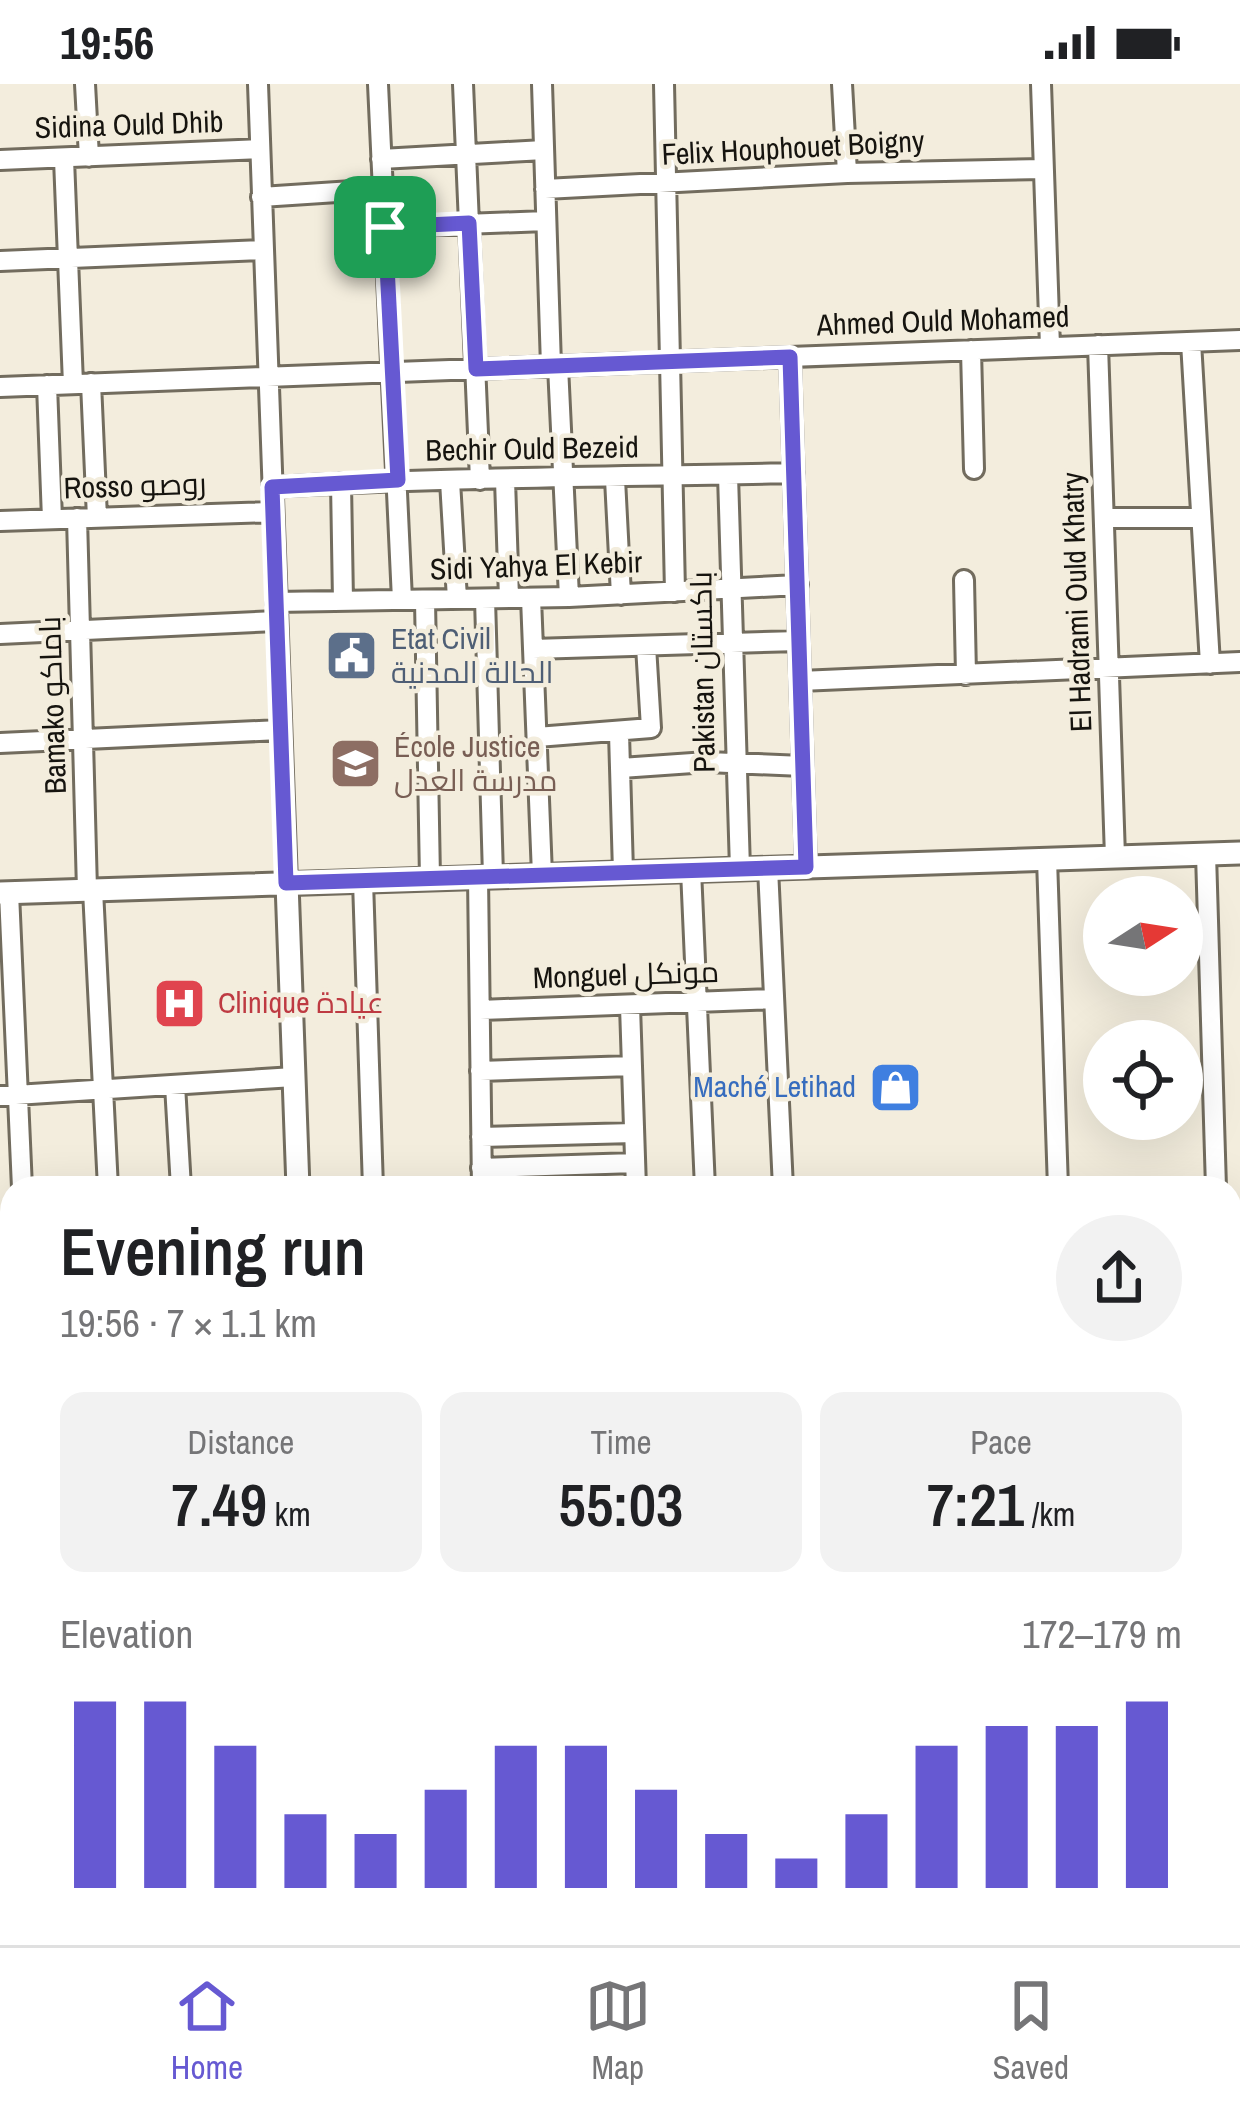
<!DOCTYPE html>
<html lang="en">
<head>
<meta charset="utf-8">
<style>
	:root { --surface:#fff; --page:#f2f2f2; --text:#202124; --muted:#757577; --line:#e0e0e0; --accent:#6659d2 }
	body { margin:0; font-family:"Archivo Narrow",Cairo,sans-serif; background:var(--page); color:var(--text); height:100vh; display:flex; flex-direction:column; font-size:45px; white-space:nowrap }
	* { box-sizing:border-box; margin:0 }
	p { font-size:39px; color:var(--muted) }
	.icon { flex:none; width:66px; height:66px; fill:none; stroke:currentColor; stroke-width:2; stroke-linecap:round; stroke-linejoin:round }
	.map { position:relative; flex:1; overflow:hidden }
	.details { position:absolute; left:0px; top:1092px; width:1242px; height:771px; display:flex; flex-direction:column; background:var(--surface); border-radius:36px 36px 0 0; box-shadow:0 12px 48px #0002 }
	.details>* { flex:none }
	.needle { width:78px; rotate:78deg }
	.fabs { position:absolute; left:1083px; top:792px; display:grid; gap:24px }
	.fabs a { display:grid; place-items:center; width:120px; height:120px; border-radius:50%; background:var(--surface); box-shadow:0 12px 48px #0002; font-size:60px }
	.pin { position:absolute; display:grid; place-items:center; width:102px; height:102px; color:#fff; margin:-51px; border-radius:24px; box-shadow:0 6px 18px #0006 }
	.round { display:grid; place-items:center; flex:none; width:126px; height:126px; border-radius:63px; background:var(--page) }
	.summary { display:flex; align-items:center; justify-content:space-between; height:204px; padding:0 60px }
	h1 { font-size:66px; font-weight:600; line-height:90px }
	.stats { display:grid; grid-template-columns:repeat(3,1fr); gap:18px; height:204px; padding:12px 60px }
	.stats div { display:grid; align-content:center; border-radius:24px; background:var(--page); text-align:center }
	.stats b { font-size:60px; font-weight:600 }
	.stats small { font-size:33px; font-weight:400 }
	.stats p { font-size:33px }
	.chart { height:336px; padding:24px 60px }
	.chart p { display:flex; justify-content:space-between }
	.chart svg { width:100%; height:216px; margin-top:12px; stroke:var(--accent); stroke-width:6 }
	.status { display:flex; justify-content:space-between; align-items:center; height:84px; padding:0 60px; background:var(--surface); direction:ltr }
	.status svg { height:33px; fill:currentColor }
	.dock { display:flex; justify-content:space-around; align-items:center; height:168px; border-top:3px solid var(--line); background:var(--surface); font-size:33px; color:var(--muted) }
	.dock a { display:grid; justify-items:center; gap:6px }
	.dock .active { color:var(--accent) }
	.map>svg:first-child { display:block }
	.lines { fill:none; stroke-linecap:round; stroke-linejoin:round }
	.minor-casing { stroke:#726c5e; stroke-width:24 }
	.tertiary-casing { stroke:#726c5e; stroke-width:27 }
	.minor { stroke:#fff; stroke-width:18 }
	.tertiary { stroke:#fff; stroke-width:21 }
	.route-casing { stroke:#fff; stroke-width:24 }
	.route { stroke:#6659d2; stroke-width:15 }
	.labels { text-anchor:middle; stroke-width:9; stroke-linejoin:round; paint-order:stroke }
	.street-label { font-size:30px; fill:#16140f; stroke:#f3eddd }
	.service-label { font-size:30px; fill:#4e5e75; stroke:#f3eddd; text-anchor:start }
	.education-label { font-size:30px; fill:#785e54; stroke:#f3eddd; text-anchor:start }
	.health-label { font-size:30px; fill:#be3a42; stroke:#f3eddd; text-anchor:start }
	.shop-label { font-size:30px; fill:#366cbe; stroke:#f3eddd; text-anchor:end }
</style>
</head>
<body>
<div class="status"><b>19:56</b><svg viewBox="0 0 49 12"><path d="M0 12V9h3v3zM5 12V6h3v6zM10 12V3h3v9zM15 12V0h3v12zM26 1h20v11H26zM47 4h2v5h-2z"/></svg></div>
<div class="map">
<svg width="1240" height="1861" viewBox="0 0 1240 1861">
	<rect width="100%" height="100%" fill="#f3eddd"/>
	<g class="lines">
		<defs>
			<path id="minor" d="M85,0L89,73
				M258,0L287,799
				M378,0L402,516
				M463,0L480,396
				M542,0L551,282
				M664,0L675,508
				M842,0L847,89
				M1041,0L1050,263
				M64,75L73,300
				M381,75L544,66
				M0,76L260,65
				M545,105L847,89L1043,85
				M261,113L383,105
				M385,143L546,137
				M0,177L261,166
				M1191,258L1210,580
				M1098,261L1115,773
				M971,266L974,385
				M790,273L806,783
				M558,282L569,513
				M91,299L97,434
				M47,301L52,435
				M0,303L1240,256
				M728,391L740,785
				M615,395L621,511
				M505,396L509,514
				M450,397L457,515
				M341,399L343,517
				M272,403C445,393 620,393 794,389
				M77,434L87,806
				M1104,434H1201
				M0,437L273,428
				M964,496L966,591
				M531,514L542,791
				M485,515L493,792
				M425,516L430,795
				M276,518L569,513L798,501
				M0,550L276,537
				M533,565L799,557
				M800,597L1240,578
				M619,649L623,788
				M537,653L651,644L646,562
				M0,659L280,646
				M621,684L707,678L803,682
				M1206,770L1216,1104
				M1047,775L1058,1104
				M768,784L783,1104
				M691,786L705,1104
				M478,793L482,1104
				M363,797L373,1104
				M93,806L108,1104
				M9,809L22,1104
				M630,922L636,1104
				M480,926L774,915
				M480,987L632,982
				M175,1001L181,1104
				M0,1012L294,993
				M481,1053L634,1049
				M481,1084L635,1079
				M0,1170H12
				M1230,1187H1240
				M0,1339L12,1338
				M1230,1352H1240
				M1230,1377L1240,1376
				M0,1493L12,1492
				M1230,1506H1240
				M0,1640H12
				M1230,1679L1235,1861
				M0,1759L12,1758
				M53,1851L54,1861
				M142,1851V1861
				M219,1851L220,1861
				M405,1851V1861
				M463,1851V1861
				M524,1851V1861
				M578,1851L579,1861
				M628,1851V1861
				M694,1851V1861
				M747,1851L748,1861
				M816,1851V1861
				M902,1851L903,1861
				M1081,1851L1082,1861"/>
			<path id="tertiary" d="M287,799L298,1104
				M0,809L1240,769
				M325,1851L326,1861"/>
		</defs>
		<use href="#minor" class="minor-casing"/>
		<use href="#tertiary" class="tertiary-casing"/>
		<use href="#minor" class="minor"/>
		<use href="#tertiary" class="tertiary"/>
	</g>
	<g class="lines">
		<defs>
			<path id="route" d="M469,139L476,285L790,273L806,783L286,799L272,403L398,396L385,143Z"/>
		</defs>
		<use href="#route" class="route-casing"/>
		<use href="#route" class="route"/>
	</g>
	<defs>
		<symbol id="civic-square" viewBox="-11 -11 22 22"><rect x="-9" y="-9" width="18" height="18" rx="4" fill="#5c6f8a" stroke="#f3eddd"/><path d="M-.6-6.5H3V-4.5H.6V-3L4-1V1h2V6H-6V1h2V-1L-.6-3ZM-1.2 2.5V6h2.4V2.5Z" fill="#fff"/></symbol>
		<symbol id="school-square" viewBox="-11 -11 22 22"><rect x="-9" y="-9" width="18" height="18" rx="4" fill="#8d6e63" stroke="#f3eddd"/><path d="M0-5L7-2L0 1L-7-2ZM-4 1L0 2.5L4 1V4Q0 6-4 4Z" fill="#fff"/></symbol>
		<symbol id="hospital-square" viewBox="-11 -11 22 22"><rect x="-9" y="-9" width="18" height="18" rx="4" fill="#e0444e" stroke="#f3eddd"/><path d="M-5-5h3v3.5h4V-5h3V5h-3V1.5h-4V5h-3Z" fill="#fff"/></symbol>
		<symbol id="shop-square" viewBox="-11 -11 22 22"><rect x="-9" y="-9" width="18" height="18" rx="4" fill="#3f7fe0" stroke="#f3eddd"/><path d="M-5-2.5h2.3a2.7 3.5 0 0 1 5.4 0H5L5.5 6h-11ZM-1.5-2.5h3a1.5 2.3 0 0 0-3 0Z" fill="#fff"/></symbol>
	</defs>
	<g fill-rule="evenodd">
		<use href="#civic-square" x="322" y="542" width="59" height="59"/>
		<use href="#school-square" x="326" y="650" width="59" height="59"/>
		<use href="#hospital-square" x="150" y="890" width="59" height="59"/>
		<use href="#shop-square" x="866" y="974" width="59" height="59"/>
	</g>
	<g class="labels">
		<g class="street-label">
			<text transform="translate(129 41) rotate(-2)" y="10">Sidina Ould Dhib</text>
			<text transform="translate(793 64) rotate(-3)" y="10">Felix Houphouet Boigny</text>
			<text transform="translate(943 237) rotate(-2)" y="10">Ahmed Ould Mohamed</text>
			<text transform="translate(532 365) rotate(-1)" y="10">Bechir Ould Bezeid</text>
			<text transform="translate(135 402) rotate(-2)" y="10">Rosso روصو</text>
			<text transform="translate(536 482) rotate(-2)" y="10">Sidi Yahya El Kebir</text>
			<text transform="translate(1077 518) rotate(-92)" y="10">El Hadrami Ould Khatry</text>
			<text transform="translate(703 588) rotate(-91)" y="10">Pakistan باكستان</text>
			<text transform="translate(53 621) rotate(-92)" y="10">Bamako باماكو</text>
			<text transform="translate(626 891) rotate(-2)" y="10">Monguel مونكل</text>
		</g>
		<g class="service-label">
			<text x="391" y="565">Etat Civil<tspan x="391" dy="34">الحالة المدنية</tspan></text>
		</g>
		<g class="education-label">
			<text x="394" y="673">École Justice<tspan x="394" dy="34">مدرسة العدل</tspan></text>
		</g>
		<g class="health-label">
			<text x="218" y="929">Clinique عيادة</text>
		</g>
		<g class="shop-label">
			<text x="856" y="1013">Maché Letihad</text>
		</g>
	</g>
</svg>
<div class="fabs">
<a><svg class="needle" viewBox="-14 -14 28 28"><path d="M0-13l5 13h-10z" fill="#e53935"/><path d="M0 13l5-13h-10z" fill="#757577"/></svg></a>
<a><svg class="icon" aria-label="locate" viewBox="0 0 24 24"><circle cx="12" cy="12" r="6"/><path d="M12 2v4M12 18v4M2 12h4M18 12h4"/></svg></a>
</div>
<div class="pin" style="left:385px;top:143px;background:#1e9e55"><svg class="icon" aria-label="arrive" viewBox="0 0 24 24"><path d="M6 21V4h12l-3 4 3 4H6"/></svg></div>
<section class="details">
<div class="summary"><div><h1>Evening run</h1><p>19:56 · 7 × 1.1 km</p></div><a class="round"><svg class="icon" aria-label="share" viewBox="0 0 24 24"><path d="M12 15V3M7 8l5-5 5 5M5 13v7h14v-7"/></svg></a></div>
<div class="stats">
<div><p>Distance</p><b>7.49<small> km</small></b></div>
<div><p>Time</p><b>55:03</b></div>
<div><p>Pace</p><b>7:21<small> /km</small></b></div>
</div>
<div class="chart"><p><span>Elevation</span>172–179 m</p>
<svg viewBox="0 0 160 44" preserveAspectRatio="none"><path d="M5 44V6M15 44V6M25 44V15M35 44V29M45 44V33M55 44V24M65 44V15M75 44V15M85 44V24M95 44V33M105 44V38M115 44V29M125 44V15M135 44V11M145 44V11M155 44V6"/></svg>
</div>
</section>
</div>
<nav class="dock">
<a class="active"><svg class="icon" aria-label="home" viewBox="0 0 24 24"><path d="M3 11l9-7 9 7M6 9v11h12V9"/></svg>Home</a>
<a><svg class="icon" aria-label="map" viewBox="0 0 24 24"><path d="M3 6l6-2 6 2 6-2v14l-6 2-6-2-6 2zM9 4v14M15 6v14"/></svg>Map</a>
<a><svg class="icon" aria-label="saved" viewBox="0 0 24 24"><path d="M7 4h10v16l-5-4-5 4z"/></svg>Saved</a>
</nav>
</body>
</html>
